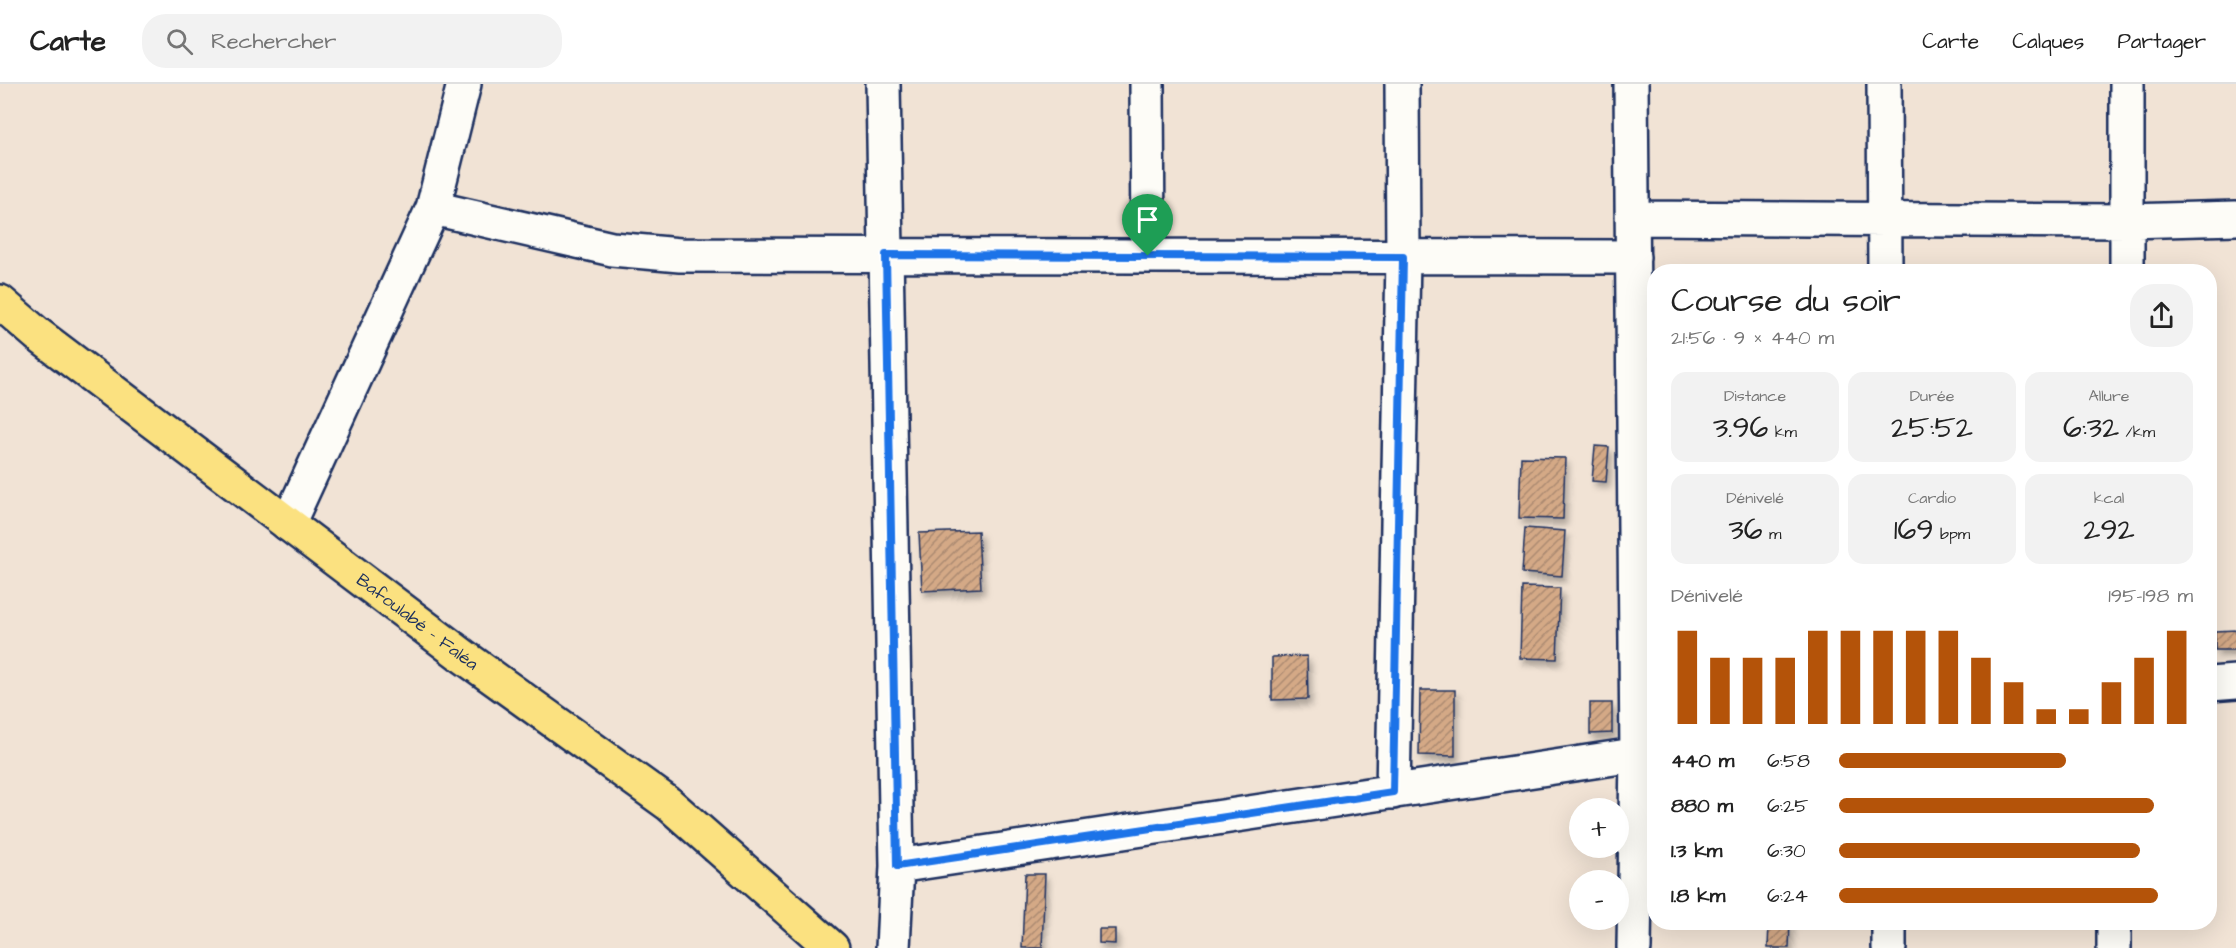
<!DOCTYPE html>
<html lang="fr">
<head>
<meta charset="utf-8">
<style>
	:root { --surface:#fff; --page:#f2f2f2; --text:#222; --muted:#767676; --line:#e0e0e0; --accent:#b45309 }
	body { margin:0; font-family:"Architects Daughter",sans-serif; background:var(--page); color:var(--text); height:100vh; display:flex; flex-direction:column; font-size:22px; white-space:nowrap }
	* { box-sizing:border-box; margin:0 }
	p { font-size:20px; color:var(--muted) }
	.icon { flex:none; width:33px; height:33px; fill:none; stroke:currentColor; stroke-width:2; stroke-linecap:round; stroke-linejoin:round }
	.map { position:relative; flex:1; overflow:hidden }
	.details { position:absolute; left:1647px; top:180px; width:570px; height:666px; display:flex; flex-direction:column; background:var(--surface); border-radius:24px; box-shadow:0 6px 24px #0002 }
	.details>* { flex:none }
	.buttons { position:absolute; left:1569px; top:714px; display:grid; gap:12px }
	.buttons a { display:grid; place-items:center; width:60px; height:60px; border-radius:50%; background:var(--surface); box-shadow:0 6px 24px #0002; font-size:30px }
	.pin { position:absolute; display:grid; place-items:center; width:51px; height:51px; color:#fff; margin:-62px -26px; border-radius:50% 50% 50% 0; rotate:-45deg; box-shadow:0 0 6px #0007 }
	.pin .icon { rotate:45deg }
	.round { display:grid; place-items:center; flex:none; width:63px; height:63px; border-radius:24px; background:var(--page) }
	.head { display:flex; align-items:center; justify-content:space-between; height:102px; padding:0 24px }
	h1 { font-size:33px; font-weight:600; line-height:45px }
	.metrics { display:grid; grid-template-columns:repeat(3,1fr); gap:9px; height:102px; padding:6px 24px }
	.metrics div { display:grid; align-content:center; border-radius:15px; background:var(--page); text-align:center }
	.metrics b { font-size:30px; font-weight:600 }
	.metrics small { font-size:16px; font-weight:400 }
	.metrics p { font-size:16px }
	.chart { height:168px; padding:12px 24px }
	.chart p { display:flex; justify-content:space-between }
	.chart svg { width:100%; height:108px; margin-top:6px; stroke:var(--accent); stroke-width:6 }
	ul { padding:0 24px; list-style:none; font-size:20px }
	li { display:grid; grid-template-columns:96px 72px 1fr; align-items:center; height:45px }
	li i { height:15px; border-radius:8px; background:var(--accent) }
	header { display:flex; align-items:center; gap:36px; box-sizing:border-box; height:84px; padding:0 30px; background:var(--surface); border-bottom:2px solid var(--line) }
	header strong { font-size:28px }
	nav { display:flex; gap:33px; margin-inline-start:auto; font-size:21px }
	.search { width:420px; height:54px; background:var(--page); display:flex; align-items:center; gap:15px; box-sizing:border-box; padding:0 21px; border-radius:24px; color:var(--muted); font-size:22px }
	.map>svg:first-child { display:block }
	.building { fill:url(#building-hatch); stroke:#1b2f5e; stroke-width:1.5; filter:url(#shadow) }
	.lines { fill:none; stroke-linecap:round; stroke-linejoin:round }
	.minor-casing { stroke:#1b2f5e; stroke-width:38 }
	.major-casing { stroke:#1b2f5e; stroke-width:38 }
	.minor { stroke:#fdfcf7; stroke-width:33 }
	.major { stroke:#fbe180; stroke-width:33 }
	.route-casing { stroke:#fff; stroke-width:12 }
	.route { stroke:#1a73e8; stroke-width:8 }
	.labels { text-anchor:middle; stroke-width:4.5; stroke-linejoin:round; paint-order:stroke }
	.street-label { font-size:18px; fill:#1b2f5e; stroke:#fdfcf7 }
</style>
</head>
<body>
<header>
<strong>Carte</strong>
<div class="search"><svg class="icon" aria-label="search" viewBox="0 0 24 24"><circle cx="10" cy="10" r="6"/><path d="M15 15l6 6"/></svg>Rechercher</div>
<nav><a>Carte</a><a>Calques</a><a>Partager</a></nav>
</header>
<div class="map">
<svg width="2236" height="864" viewBox="0 0 2236 864">
	<defs>
		<pattern id="building-hatch" width="6" height="6" patternUnits="userSpaceOnUse" patternTransform="scale(1.5)"><rect width="6" height="6" fill="#d4a986"/><path d="M-1 1l2-2M0 6l6-6M5 7l2-2" fill="none" stroke="#ab8a71"/></pattern>
		<filter id="shadow"><feDropShadow dx="3.5" dy="6" stdDeviation="3" flood-color="#0004"/></filter>
	</defs>
	<rect width="100%" height="100%" fill="#f1e3d5"/>
	<filter id="ink" filterUnits="userSpaceOnUse"><feTurbulence type="fractalNoise" baseFrequency=".0167" numOctaves="2"/><feDisplacementMap in="SourceGraphic" scale="12" xChannelSelector="R" yChannelSelector="G"/><feConvolveMatrix kernelMatrix="1 2 1 2 8 2 1 2 1" color-interpolation-filters="sRGB"/></filter>
	<g filter="url(#ink)">
		<path class="building" d="M1595,362L1609,363L1606,398L1592,397Z
			M1521,373L1565,374L1563,435L1519,434Z
			M1525,444L1565,447L1562,492L1522,489Z
			M978,447L981,504L922,507L919,449Z
			M1522,503L1560,504L1557,575L1520,574Z
			M2236,546V566H2215V547Z
			M1307,572L1308,615L1272,616V573Z
			M1420,606H1455V672L1419,671Z
			M1590,619H1612V649L1590,650Z
			M1025,790H1045L1042,864H1022Z
			M1769,838H1790L1789,864H1768Z
			M1099,845H1115V860L1099,859Z"/>
		<g class="lines">
			<defs>
				<path id="minor" d="M883,0L897,782L893,864
					M1147,0L1148,172
					M1631,0L1637,671L1634,864
					M1884,0L1885,188
					M433,124L612,165L680,171L1633,173
					M1633,134L2128,137L2236,134
					M2127,188V0
					M288,440L433,124L464,0
					M2210,600L2236,598
					M1393,708L1403,173L1402,0
					M897,782L1654,668
					M1889,838V864
					M2114,864V838"/>
				<g id="major">
					<path id="s1" d="M0,218L37,250L463,572L669,720L832,864"/>
				</g>
			</defs>
			<use href="#minor" class="minor-casing"/>
			<use href="#major" class="major-casing"/>
			<use href="#minor" class="minor"/>
			<use href="#major" class="major"/>
		</g>
	</g>
	<g class="lines" filter="url(#ink)">
		<defs>
			<path id="route" d="M886,171L1403,173L1393,708L897,782Z"/>
		</defs>
		<use href="#route" class="route-casing"/>
		<use href="#route" class="route"/>
	</g>
	<g class="labels">
		<g class="street-label">
			<text dy="6" stroke="none"><textPath href="#s1" startOffset="526">Bafoulabé - Faléa</textPath></text>
		</g>
	</g>
</svg>
<div class="buttons">
<a>+</a>
<a>−</a>
</div>
<div class="pin" style="left:1148px;top:172px;background:#1e9e55"><svg class="icon" aria-label="arrive" viewBox="0 0 24 24"><path d="M6 21V4h12l-3 4 3 4H6"/></svg></div>
<section class="details">
<div class="head"><div><h1>Course du soir</h1><p>21:56 · 9 × 440 m</p></div><a class="round"><svg class="icon" aria-label="share" viewBox="0 0 24 24"><path d="M12 15V3M7 8l5-5 5 5M5 13v7h14v-7"/></svg></a></div>
<div class="metrics">
<div><p>Distance</p><b>3.96<small> km</small></b></div>
<div><p>Durée</p><b>25:52</b></div>
<div><p>Allure</p><b>6:32<small> /km</small></b></div>
</div>
<div class="metrics">
<div><p>Dénivelé</p><b>36<small> m</small></b></div>
<div><p>Cardio</p><b>169<small> bpm</small></b></div>
<div><p>kcal</p><b>292</b></div>
</div>
<div class="chart"><p><span>Dénivelé</span>195–198 m</p>
<svg viewBox="0 0 160 44" preserveAspectRatio="none"><path d="M5 44V6M15 44V17M25 44V17M35 44V17M45 44V6M55 44V6M65 44V6M75 44V6M85 44V6M95 44V17M105 44V27M115 44V38M125 44V38M135 44V27M145 44V17M155 44V6"/></svg>
</div>
<ul>
<li><b>440 m</b>6:58<i style="width:64%"></i></li>
<li><b>880 m</b>6:25<i style="width:89%"></i></li>
<li><b>1.3 km</b>6:30<i style="width:85%"></i></li>
<li><b>1.8 km</b>6:24<i style="width:90%"></i></li>
</ul>
</section>
</div>
</body>
</html>
